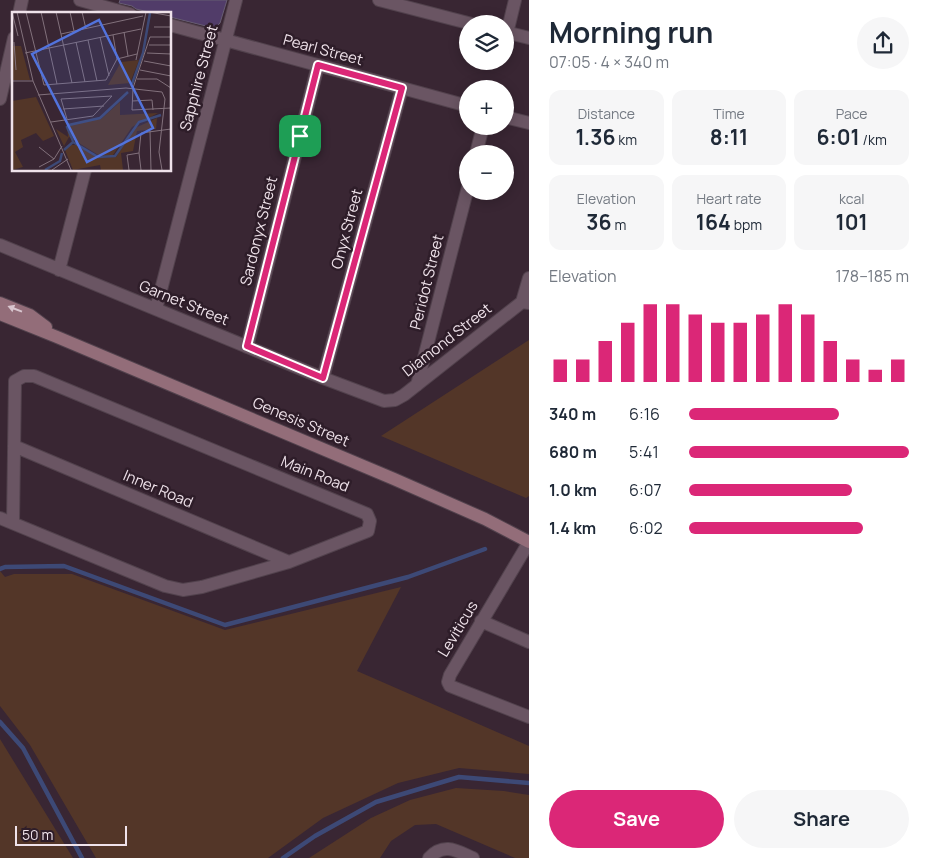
<!DOCTYPE html>
<html lang="en">
<head>
<meta charset="utf-8">
<style>
	:root { --surface:#fff; --page:#f6f6f7; --text:#1f2937; --muted:#747a83; --accent:#db2777 }
	body { margin:0; font-family:Manrope,sans-serif; background:var(--page); color:var(--text); height:100vh; display:flex; flex-direction:column; font-size:19px; white-space:nowrap }
	* { box-sizing:border-box; margin:0 }
	p { font-size:16px; color:var(--muted) }
	.icon { flex:none; width:28px; height:28px; fill:none; stroke:currentColor; stroke-width:2; stroke-linecap:round; stroke-linejoin:round }
	.map { position:relative; flex:1; overflow:hidden }
	.panel { display:flex; flex-direction:column; background:var(--surface); width:400px }
	.panel>* { flex:none }
	.tools { position:absolute; left:459px; top:15px; display:grid; gap:10px }
	.tools a { display:grid; place-items:center; width:55px; height:55px; border-radius:50%; background:var(--surface); box-shadow:0 2px 12px #0003; font-size:25px }
	.scale { position:absolute; left:15px; bottom:12px; width:112px; box-sizing:border-box; padding-left:5px; border:2px solid #efe2ea; border-top:0; font-size:14px; line-height:18px; white-space:nowrap; color:#efe2ea; -webkit-text-stroke:4px #2e1d29; paint-order:stroke }
	.pin { position:absolute; display:grid; place-items:center; width:42px; height:42px; color:#fff; margin:-21px; border-radius:10px; box-shadow:0 2px 8px #0006 }
	.round { display:grid; place-items:center; flex:none; width:52px; height:52px; border-radius:26px; background:var(--page) }
	.head { display:flex; align-items:center; justify-content:space-between; height:85px; padding:0 20px }
	h1 { font-size:28px; font-weight:700; line-height:38px }
	.figures { display:grid; grid-template-columns:repeat(3,1fr); gap:8px; height:85px; padding:5px 20px }
	.figures div { display:grid; align-content:center; border-radius:12px; background:var(--page); text-align:center }
	.figures b { font-size:21px; font-weight:700 }
	.figures small { font-size:14px; font-weight:400 }
	.figures p { font-size:14px }
	.chart { height:140px; padding:10px 20px }
	.chart p { display:flex; justify-content:space-between }
	.chart svg { width:100%; height:90px; margin-top:5px; stroke:var(--accent); stroke-width:6 }
	.action { display:flex; gap:10px; margin-top:auto; padding:10px 20px }
	.action a { flex:1; height:58px; border-radius:30px; background:var(--accent); color:#fff; font-size:20px; font-weight:700; line-height:58px; text-align:center }
	.action a+a { background:var(--page); color:var(--text) }
	ul { padding:0 20px; list-style:none; font-size:16px }
	li { display:grid; grid-template-columns:80px 60px 1fr; align-items:center; height:38px }
	li i { height:12px; border-radius:6px; background:var(--accent) }
	main { display:flex; flex:1; min-height:0 }
	.map>svg:first-child { display:block }
	.green { fill:#533628 }
	.lines { fill:none; stroke-linecap:round; stroke-linejoin:round }
	.stream { stroke:#3d4976; stroke-width:4.5 }
	.building { fill:#513c69; stroke:#675e73 }
	.street-casing { stroke:#52424d; stroke-width:14 }
	.secondary-casing { stroke:#52424d; stroke-width:14 }
	.street { stroke:#6a5563; stroke-width:12 }
	.secondary { stroke:#936d79; stroke-width:12 }
	.oneway { fill:#d8c5ce }
	.route-casing { stroke:#fff; stroke-width:10 }
	.route { stroke:#db2777; stroke-width:6 }
	.labels { text-anchor:middle; stroke-width:5; stroke-linejoin:round; paint-order:stroke }
	.street-label { font-size:15px; fill:#efe2ea; stroke:#2e1d29 }
	.inset-river { fill:none; stroke:#3d4976; stroke-width:2.5 }
	.inset-road { fill:none; stroke:#82717c; stroke-width:1 }
	.view { fill:#5273dc; fill-opacity:0.15; stroke:#5273dc; stroke-width:2.5 }
	.inset-edge { fill:none; stroke:#efe2ea; stroke-width:2.5 }
</style>
</head>
<body>
<main>
<div class="map">
<svg width="529" height="858" viewBox="0 0 529 858">
	<rect width="100%" height="100%" fill="#392633"/>
	<path class="green" d="M529,340V496L526,498L381,436Z
		M0,571L5,577L14,574H72L225,630L401,587L357,671L529,746V774L459,768L398,783L323,818L268,858H96L30,745L0,706Z
		M0,739L73,858H0Z
		M456,788L504,791L529,795V858H515L436,824L415,825L391,841L380,858H309L371,818L410,800Z"/>
	<g class="lines">
		<path class="stream" d="M0,569L5,567L64,566L225,625L408,577L485,549
			M0,722L23,748L82,858
			M283,858L315,836L376,802L459,777L529,783"/>
	</g>
	<path class="building" d="M120,0H227L220,23L216,27H210L170,17V14H157L136,9L132,6L119,3Z"/>
	<g class="lines">
		<defs>
			<path id="street" d="M80,0L130,14
				M379,0L472,24
				M19,14L22,0
				M170,25L468,106
				M505,32L529,38
				M507,33L515,0
				M0,99L14,38
				M505,117L529,123
				M476,154L483,126
				M0,245L323,378L384,401L395,400L404,395L522,302L529,303
				M59,270L85,170
				M522,302L529,278
				M156,309L236,0
				M247,347L318,65
				M323,378L402,88
				M417,385L468,187
				M14,446L289,562
				M0,518L165,586L183,590L202,587L289,562L368,531L370,521L367,514L34,376H24L15,381L13,523
				M529,542L450,675L448,682L450,686L529,717
				M481,621L529,642
				M429,858C444,842 457,851 473,858"/>
			<path id="secondary" d="M0,303L30,315L46,327
				M0,314L57,337L394,479L485,519L529,542"/>
		</defs>
		<use href="#street" class="street-casing"/>
		<use href="#secondary" class="secondary-casing"/>
		<use href="#street" class="street"/>
		<use href="#secondary" class="secondary"/>
	</g>
	<defs><path id="oneway-solid" d="M-6-.8H1V-3.2L6.5 0L1 3.2V.8H-6Z" transform="scale(1.25)"/></defs>
	<use class="oneway" href="#oneway-solid" transform="translate(15 309) rotate(-159)"/>
	<g class="lines">
		<defs>
			<path id="route" d="M318,65L402,88L323,378L247,346Z"/>
		</defs>
		<use href="#route" class="route-casing"/>
		<use href="#route" class="route"/>
	</g>
	<g class="labels">
		<g class="street-label">
			<text transform="translate(323 50) rotate(15)" y="5">Pearl Street</text>
			<text transform="translate(199 78) rotate(-75)" y="5">Sapphire Street</text>
			<text transform="translate(347 229) rotate(-75)" y="5">Onyx Street</text>
			<text transform="translate(259 231) rotate(-76)" y="5">Sardonyx Street</text>
			<text transform="translate(427 282) rotate(-76)" y="5">Peridot Street</text>
			<text transform="translate(184 303) rotate(22)" y="5">Garnet Street</text>
			<text transform="translate(447 340) rotate(-38)" y="5">Diamond Street</text>
			<text transform="translate(301 422) rotate(23)" y="5">Genesis Street</text>
			<text transform="translate(315 474) rotate(22)" y="5">Main Road</text>
			<text transform="translate(158 489) rotate(23)" y="5">Inner Road</text>
			<text transform="translate(458 629) rotate(-59)" y="5">Leviticus</text>
		</g>
	</g>
	<g transform="translate(12 12)">
		<rect width="159" height="159" fill="#392633"/>
		<path d="M0,34H9L18,68H0ZM127,48L118,71L96,73L109,50ZM24,85L42,124L31,129L24,121L9,128L11,135L3,140L11,155L0,158V89ZM108,90V103L146,101L120,115L101,143L88,144L57,125L52,134L44,117L56,125L55,113L89,107ZM145,106L144,117L125,119L121,139L109,141L111,158H89L88,153L61,158L53,138L57,133H65L86,146L104,145L123,116Z" fill="#533628"/>
		<path class="inset-river" d="M120,72L131,41L138,1M61,129L55,115L57,113L88,106L116,80M52,138L61,130L86,145L103,144L127,110L149,103M33,158L48,149L50,141"/>
		<path class="inset-road" d="M0,0L6,24M5,0L21,69L59,158M14,0L32,73L94,68L105,47L125,42M29,0L45,72M44,0L60,71M58,0L62,19M70,0L74,17M137,0L159,4M142,15H159M112,20L116,44M49,22L131,4M101,23L105,47M88,25L97,64M159,25H138L121,76L120,98L159,96M76,28L85,69M2,30L4,58M64,30L73,70M137,33H159M13,41L129,17M135,41L159,42M124,48L134,0M132,49L159,54M128,58L159,64M125,67H145L159,76M0,69H21M26,83L114,76L150,80L153,87L147,140L150,158M120,89L140,88L141,98M51,97L92,94M39,110L81,104L100,84L49,87L55,107M138,119L139,158M27,135L42,147M27,155L42,147L50,134M40,158L56,147M117,158L115,143L127,141M129,158L127,141L129,121L159,117"/>
		<path class="view" d="M87,8L141,116L75,150L20,42Z"/>
		<rect width="159" height="159" class="inset-edge"/>
	</g>
</svg>
<div class="tools">
<a><svg class="icon" aria-label="layers" viewBox="0 0 24 24"><path d="M12 4l9 5-9 5-9-5zM3 14l9 5 9-5"/></svg></a>
<a>+</a>
<a>−</a>
</div>
<div class="scale">50 m</div>
<div class="pin" style="left:300px;top:136px;background:#1e9e55"><svg class="icon" aria-label="arrive" viewBox="0 0 24 24"><path d="M6 21V4h12l-3 4 3 4H6"/></svg></div>
</div>
<section class="panel">
<div class="head"><div><h1>Morning run</h1><p>07:05 · 4 × 340 m</p></div><a class="round"><svg class="icon" aria-label="share" viewBox="0 0 24 24"><path d="M12 15V3M7 8l5-5 5 5M5 13v7h14v-7"/></svg></a></div>
<div class="figures">
<div><p>Distance</p><b>1.36<small> km</small></b></div>
<div><p>Time</p><b>8:11</b></div>
<div><p>Pace</p><b>6:01<small> /km</small></b></div>
</div>
<div class="figures">
<div><p>Elevation</p><b>36<small> m</small></b></div>
<div><p>Heart rate</p><b>164<small> bpm</small></b></div>
<div><p>kcal</p><b>101</b></div>
</div>
<div class="chart"><p><span>Elevation</span>178–185 m</p>
<svg viewBox="0 0 160 44" preserveAspectRatio="none"><path d="M5 44V33M15 44V33M25 44V24M35 44V15M45 44V6M55 44V6M65 44V11M75 44V15M85 44V15M95 44V11M105 44V6M115 44V11M125 44V24M135 44V33M145 44V38M155 44V33"/></svg>
</div>
<ul>
<li><b>340 m</b>6:16<i style="width:68%"></i></li>
<li><b>680 m</b>5:41<i style="width:100%"></i></li>
<li><b>1.0 km</b>6:07<i style="width:74%"></i></li>
<li><b>1.4 km</b>6:02<i style="width:79%"></i></li>
</ul>
<div class="action"><a>Save</a><a>Share</a></div>
</section>
</main>
</body>
</html>
